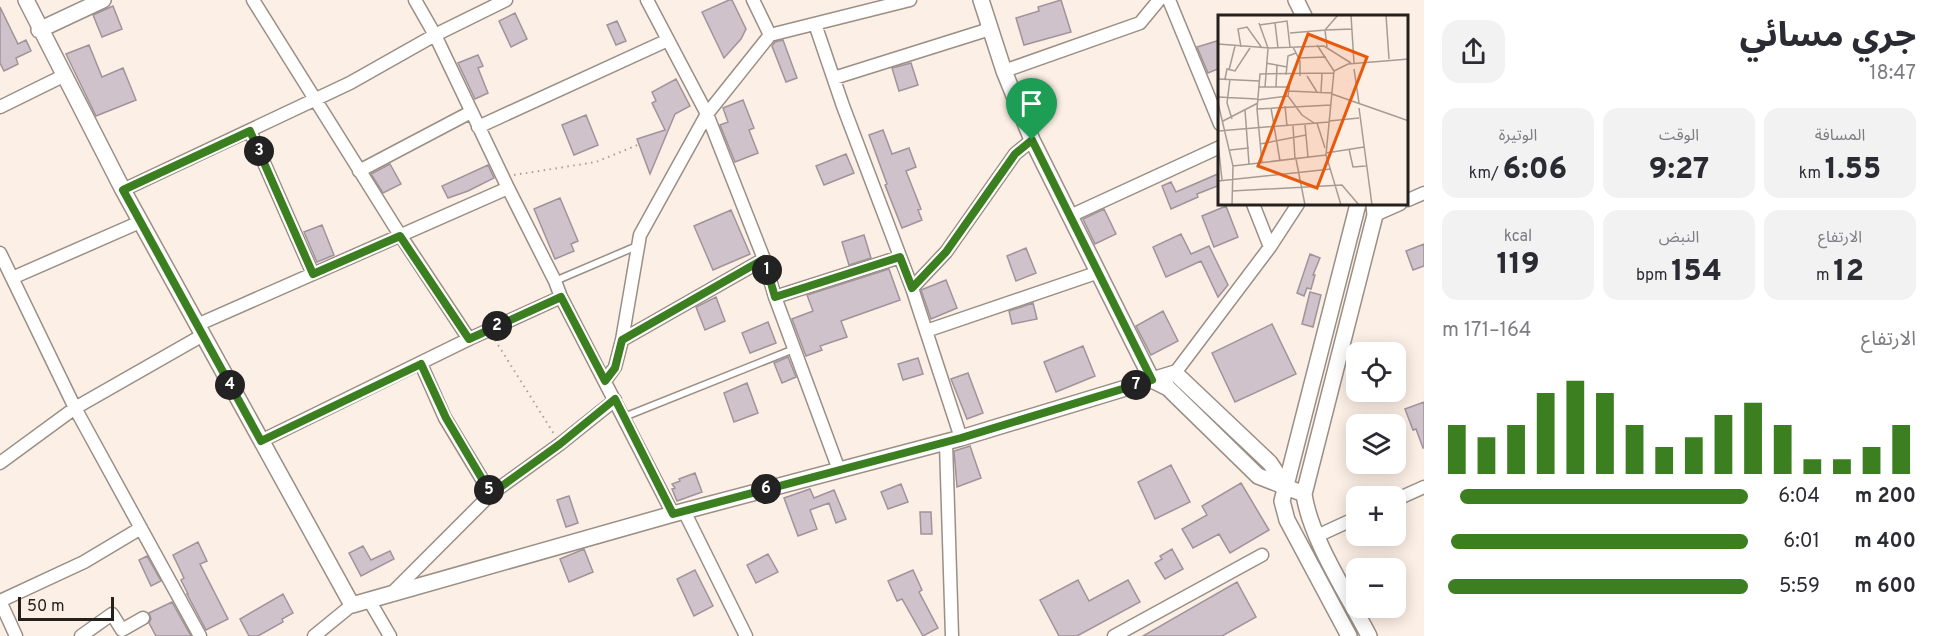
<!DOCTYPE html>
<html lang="ar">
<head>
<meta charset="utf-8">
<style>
	:root { --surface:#fff; --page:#f2f2f3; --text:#2b2b33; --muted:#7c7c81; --accent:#3c7f20 }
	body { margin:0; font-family:Overpass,"Noto Sans Arabic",sans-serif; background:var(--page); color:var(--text); direction:rtl; height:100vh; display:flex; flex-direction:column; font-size:22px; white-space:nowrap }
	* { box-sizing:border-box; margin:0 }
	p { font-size:20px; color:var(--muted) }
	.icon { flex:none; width:33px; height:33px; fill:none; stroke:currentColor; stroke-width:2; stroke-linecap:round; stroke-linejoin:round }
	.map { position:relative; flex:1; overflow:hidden; direction:ltr }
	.panel { display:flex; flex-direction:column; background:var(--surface); width:510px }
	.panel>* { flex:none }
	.tools { position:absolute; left:1346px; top:342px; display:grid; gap:12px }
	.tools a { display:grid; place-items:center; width:60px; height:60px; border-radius:12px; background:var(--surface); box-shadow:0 3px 15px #0003; font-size:30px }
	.scale { position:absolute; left:18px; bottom:15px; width:96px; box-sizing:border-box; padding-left:6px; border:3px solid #25201c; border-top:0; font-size:16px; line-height:21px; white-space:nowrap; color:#25201c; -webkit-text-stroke:4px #fcefe5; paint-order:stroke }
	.pin { position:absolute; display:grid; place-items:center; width:51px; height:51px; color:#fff; margin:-62px -26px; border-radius:50% 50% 50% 0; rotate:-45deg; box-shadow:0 0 6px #0007 }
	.pin .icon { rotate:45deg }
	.km { position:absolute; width:30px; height:30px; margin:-15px; border-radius:50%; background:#222; color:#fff; font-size:16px; line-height:30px; text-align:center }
	.round { display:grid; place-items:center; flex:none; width:63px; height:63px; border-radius:18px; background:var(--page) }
	.headline { display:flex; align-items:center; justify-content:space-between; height:102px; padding:0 18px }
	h1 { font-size:33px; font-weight:800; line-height:45px }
	.metrics { display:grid; grid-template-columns:repeat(3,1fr); gap:9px; height:102px; padding:6px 18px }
	.metrics div { display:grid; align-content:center; border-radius:15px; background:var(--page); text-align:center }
	.metrics b { font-size:30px; font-weight:800 }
	.metrics small { font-size:16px; font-weight:400 }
	.metrics p { font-size:16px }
	.chart { height:168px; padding:12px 18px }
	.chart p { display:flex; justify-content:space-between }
	.chart svg { width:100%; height:108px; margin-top:6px; stroke:var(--accent); stroke-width:6 }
	ul { padding:0 18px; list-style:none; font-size:20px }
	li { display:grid; grid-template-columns:96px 72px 1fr; align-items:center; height:45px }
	li i { height:15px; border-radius:8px; background:var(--accent) }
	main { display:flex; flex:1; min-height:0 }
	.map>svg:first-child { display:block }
	.building { fill:#d0c2ca; stroke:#a0939b; stroke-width:1.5 }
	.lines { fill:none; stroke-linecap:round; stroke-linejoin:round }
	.service-casing { stroke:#9a8f85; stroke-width:9 }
	.minor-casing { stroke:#9a8f85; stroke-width:15 }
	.tertiary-casing { stroke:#9a8f85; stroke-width:18 }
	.path { stroke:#a99f98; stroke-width:2; stroke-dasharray:1.5 4.5; stroke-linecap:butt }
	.service { stroke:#fff; stroke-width:6 }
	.minor { stroke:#fff; stroke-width:12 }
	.tertiary { stroke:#fff; stroke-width:15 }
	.route-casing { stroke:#fff; stroke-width:12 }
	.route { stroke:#3c7f20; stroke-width:8 }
	.inset-road { fill:none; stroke:#a69c95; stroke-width:1.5 }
	.view { fill:#e8590c; fill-opacity:0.15; stroke:#e8590c; stroke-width:3 }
	.inset-edge { fill:none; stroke:#25201c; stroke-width:3 }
</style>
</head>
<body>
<main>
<section class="panel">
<div class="headline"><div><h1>جري مسائي</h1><p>18:47</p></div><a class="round"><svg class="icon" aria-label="share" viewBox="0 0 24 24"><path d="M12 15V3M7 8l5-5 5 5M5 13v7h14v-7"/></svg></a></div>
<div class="metrics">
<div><p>المسافة</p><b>1.55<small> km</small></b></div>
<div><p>الوقت</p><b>9:27</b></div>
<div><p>الوتيرة</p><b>6:06<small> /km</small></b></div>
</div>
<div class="metrics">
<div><p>الارتفاع</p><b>12<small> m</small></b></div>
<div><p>النبض</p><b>154<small> bpm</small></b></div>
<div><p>kcal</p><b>119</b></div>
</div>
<div class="chart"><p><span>الارتفاع</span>164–171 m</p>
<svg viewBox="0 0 160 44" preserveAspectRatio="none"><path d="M5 44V24M15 44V29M25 44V24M35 44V11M45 44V6M55 44V11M65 44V24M75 44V33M85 44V29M95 44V20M105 44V15M115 44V24M125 44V38M135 44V38M145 44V33M155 44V24"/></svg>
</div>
<ul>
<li><b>200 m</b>6:04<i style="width:94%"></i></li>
<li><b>400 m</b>6:01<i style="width:97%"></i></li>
<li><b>600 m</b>5:59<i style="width:98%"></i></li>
</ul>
</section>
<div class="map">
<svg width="1424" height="636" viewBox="0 0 1424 636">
	<rect width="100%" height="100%" fill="#fcefe5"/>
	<path class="building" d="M729,0H732L746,29L741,39L724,58L702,12Z
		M1061,0L1071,32L1024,45L1016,18L1039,11L1038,7Z
		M113,6L122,29L102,37L93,15Z
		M0,7L18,44L26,40L31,51L16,58L18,64L4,71L0,63Z
		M515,13L527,39L511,47L499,21Z
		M617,21L626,41L616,45L607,25Z
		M783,40L797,78L786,82L772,46L775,42Z
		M1220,40V68L1208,73L1197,47Z
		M89,45L102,77L123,68L136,100L96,116L66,54Z
		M478,55L483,66L478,68L488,93L475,99L458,63Z
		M911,63L918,85L899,91L892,68Z
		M676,79L690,106L675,114L650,174L637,139L665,130L652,103L656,101L652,92Z
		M743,100L754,128L749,130L758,153L735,162L720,125L728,122L723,108Z
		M586,115L598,145L574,155L562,125Z
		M883,130L892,154L909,148L916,167L906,171L921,209L918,210L922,220L902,228L885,185L887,184L869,135Z
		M846,154L854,173L824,185L816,166Z
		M390,164L401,184L383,193L371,174Z
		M488,165L494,178L468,191L448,198L442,186Z
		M1220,173V185L1197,194L1198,197L1171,209L1162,186L1171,182L1176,192Z
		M560,198L578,241L571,244L574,251L555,259L534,209Z
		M1226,206L1238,237L1214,247L1202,216Z
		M1104,209L1116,234L1095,244L1083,219Z
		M731,210L750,254L713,270L694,226Z
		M322,225L334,255L317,262L304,232Z
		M1181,234L1191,254L1209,246L1228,285L1218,297L1201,261L1166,277L1153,247Z
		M864,235L871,258L849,265L842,242Z
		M1424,244V266L1413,270L1406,251Z
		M1026,248L1036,273L1016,281L1007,256Z
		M1310,254L1320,258L1313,275H1315L1311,289L1307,288L1304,296L1297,293Z
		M889,269L900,300L841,321L847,337L820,346L822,350L806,356L792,319L813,311L807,295Z
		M946,280L957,308L931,319L921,290Z
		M1310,292L1321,295L1313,327L1302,324Z
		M716,297L725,321L705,330L696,307Z
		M1033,303L1037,319L1012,324L1009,311Z
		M1163,311L1178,341L1151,355L1136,326Z
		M768,322L776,343L750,353L742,333Z
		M1272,324L1296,374L1235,402L1212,353Z
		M1083,346L1095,376L1056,392L1044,362Z
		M788,357L796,377L782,383L774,363Z
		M918,358L923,374L903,380L898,364Z
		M968,373L983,413L967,419L951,379Z
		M747,383L758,413L734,422L724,393Z
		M1424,402V448H1423L1416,429L1413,430L1405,409Z
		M970,446L981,478L957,487L954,451Z
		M1171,465L1190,502L1155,519L1138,482Z
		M695,473L702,492L677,501L672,489L675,488L672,484L680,481L679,479Z
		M1241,483L1269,530L1230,553L1219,534L1193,548L1182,529L1207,515L1202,506Z
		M901,484L908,502L888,509L881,492Z
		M810,489L814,498L834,490L846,519L836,523L829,503L810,510L817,529L798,536L784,498Z
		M569,496L578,523L566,527L557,500Z
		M920,512H931L932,534H921Z
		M198,542L207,561L200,564L228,619L206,630L187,594H188L181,580L184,578L173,555Z
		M363,546L371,560L390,551L394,559L361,576L349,553Z
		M584,549L593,572L569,582L560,559Z
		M1172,549L1183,569L1165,579L1155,563L1162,559L1160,556Z
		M768,554L778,572L756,583L747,565Z
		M147,556L161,581L151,586L139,560Z
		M695,570L713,606L694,616L677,579Z
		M913,570L922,590L919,592L938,628L923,636L902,599L897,601L888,581Z
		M1078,580L1089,601L1128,580L1140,602L1077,636H1059L1040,600Z
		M1237,582L1256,617L1222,636H1143Z
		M283,594L293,613L282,619L283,622L258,636H249L240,619Z
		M172,602L191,636H156L149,623L151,619L149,613Z"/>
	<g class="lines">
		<defs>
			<path id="service" d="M555,281L637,246
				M624,417L794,349"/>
			<path id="minor" d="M253,0L400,235L469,339
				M415,0L435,35L508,188L555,281L561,297L673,514
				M647,0L707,114L764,259L775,297L839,470
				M753,0L770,35
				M1169,0L1220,124
				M815,24L843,106L912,288L961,438
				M1004,71L1140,23L1159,0
				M834,78L990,29
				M0,107L63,76
				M478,127L668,40
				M250,131L313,274
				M359,171L471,112
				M123,190L350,83L435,35L506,0
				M1408,200L1424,193
				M1253,204L1270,247
				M1375,215L1400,204
				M1070,216L1220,147
				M0,253L75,408L200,636
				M12,278L140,222
				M912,288L946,252L1015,154L1032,140
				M775,297L900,257
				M197,325L508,188
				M926,331L1099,272
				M622,340L764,259
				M421,364L445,418L491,494
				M1175,373L1270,247L1298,204
				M605,381L615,367L622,340L640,235L707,114L770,35L910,0
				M261,441L469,339L561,297
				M946,443L952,636
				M0,463L75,408L203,335
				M1395,500L1424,487
				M684,511L746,636
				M1317,536L1356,518
				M392,593L491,494L560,444L615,400
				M369,600L390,636
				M0,601L84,562L141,528
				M0,601L16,636
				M81,636L112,614L122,630L143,618
				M314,636L352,605
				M1114,636L1262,555"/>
			<path id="tertiary" d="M26,0L123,190L352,605L673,514L961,438L1175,373L1270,463L1285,486
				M981,0L1004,71L1032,140L1152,380L1168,388L1258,476L1304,494
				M1296,0L1304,16
				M39,30L103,0
				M1349,636L1287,520L1282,501L1358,204
				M1369,636C1348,595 1310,538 1304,494L1375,215L1374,204"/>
		</defs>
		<use href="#service" class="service-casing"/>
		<use href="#minor" class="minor-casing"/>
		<use href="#tertiary" class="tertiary-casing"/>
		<path class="path" d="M514,175L596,162L640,144
			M495,340L554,434"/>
		<use href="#service" class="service"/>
		<use href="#minor" class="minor"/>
		<use href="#tertiary" class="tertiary"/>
	</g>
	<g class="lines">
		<defs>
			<path id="route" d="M250,131L313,274L400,236L469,339L561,297L605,381L615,368L622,340L764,259L775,297L900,257L912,288L946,252L1015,154L1032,140L1152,380L961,438L673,514L615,399L560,444L491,494L446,418L421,364L261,441L123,190Z"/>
		</defs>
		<use href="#route" class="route-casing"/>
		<use href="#route" class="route"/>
	</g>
	<g transform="translate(1218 15)">
		<rect width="190" height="190" fill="#fcefe5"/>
		<path class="inset-road" d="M133,0L136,48M168,0L171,44M41,8L50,33L47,72M57,8L60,33M41,10L69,6L72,32M108,15L134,14M72,18L108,15M0,29L52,33L106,31L133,48M99,30L116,56M23,32L20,14L29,12L44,33M75,32L82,46V61M109,32L107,15L120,0M80,43L108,42M48,48L69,52M136,54L141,88M11,55L17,31M68,60L70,41L78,38M73,60L70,81L84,100L96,108M89,61L99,77M0,64L41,66M7,64L9,54L17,56L32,33M12,64L9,88L14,104M40,72H71M58,72L59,50M71,76L114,78M103,77L104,59M114,79L191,106M0,82L39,84M39,85L70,81M0,88L15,151L14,190M67,91L69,111M53,93L62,146M141,93L154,190M39,94L113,90M27,95L31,149M5,106L40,88M111,106L141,103M99,108L107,133M87,110L90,142M75,111L77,144M0,116L111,107M0,128L4,165M42,129L88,120M131,134L135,152L148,151M12,135L31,133M108,138L146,132M78,144L87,190M44,148L39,94L42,59L116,58M15,151L108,140M0,166L113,154M14,176L124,170L141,190M123,190L108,140L116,56L130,49L191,44"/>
		<path class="view" d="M90,19L149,42L99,173L40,151Z"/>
		<rect width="190" height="190" class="inset-edge"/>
	</g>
</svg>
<div class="tools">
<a><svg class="icon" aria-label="locate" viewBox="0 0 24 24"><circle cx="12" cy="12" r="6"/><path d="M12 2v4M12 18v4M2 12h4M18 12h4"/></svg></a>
<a><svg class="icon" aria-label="layers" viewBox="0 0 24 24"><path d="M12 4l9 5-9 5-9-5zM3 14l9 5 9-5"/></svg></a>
<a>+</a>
<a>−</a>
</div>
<div class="scale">50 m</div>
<div class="pin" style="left:1032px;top:140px;background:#1e9e55"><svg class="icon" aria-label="arrive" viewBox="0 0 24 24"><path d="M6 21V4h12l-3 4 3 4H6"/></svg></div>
<b class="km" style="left:767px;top:270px">1</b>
<b class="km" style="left:497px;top:326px">2</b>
<b class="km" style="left:259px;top:151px">3</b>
<b class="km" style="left:230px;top:385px">4</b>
<b class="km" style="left:489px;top:490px">5</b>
<b class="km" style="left:766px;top:489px">6</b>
<b class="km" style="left:1136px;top:385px">7</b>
</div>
</main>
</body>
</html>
